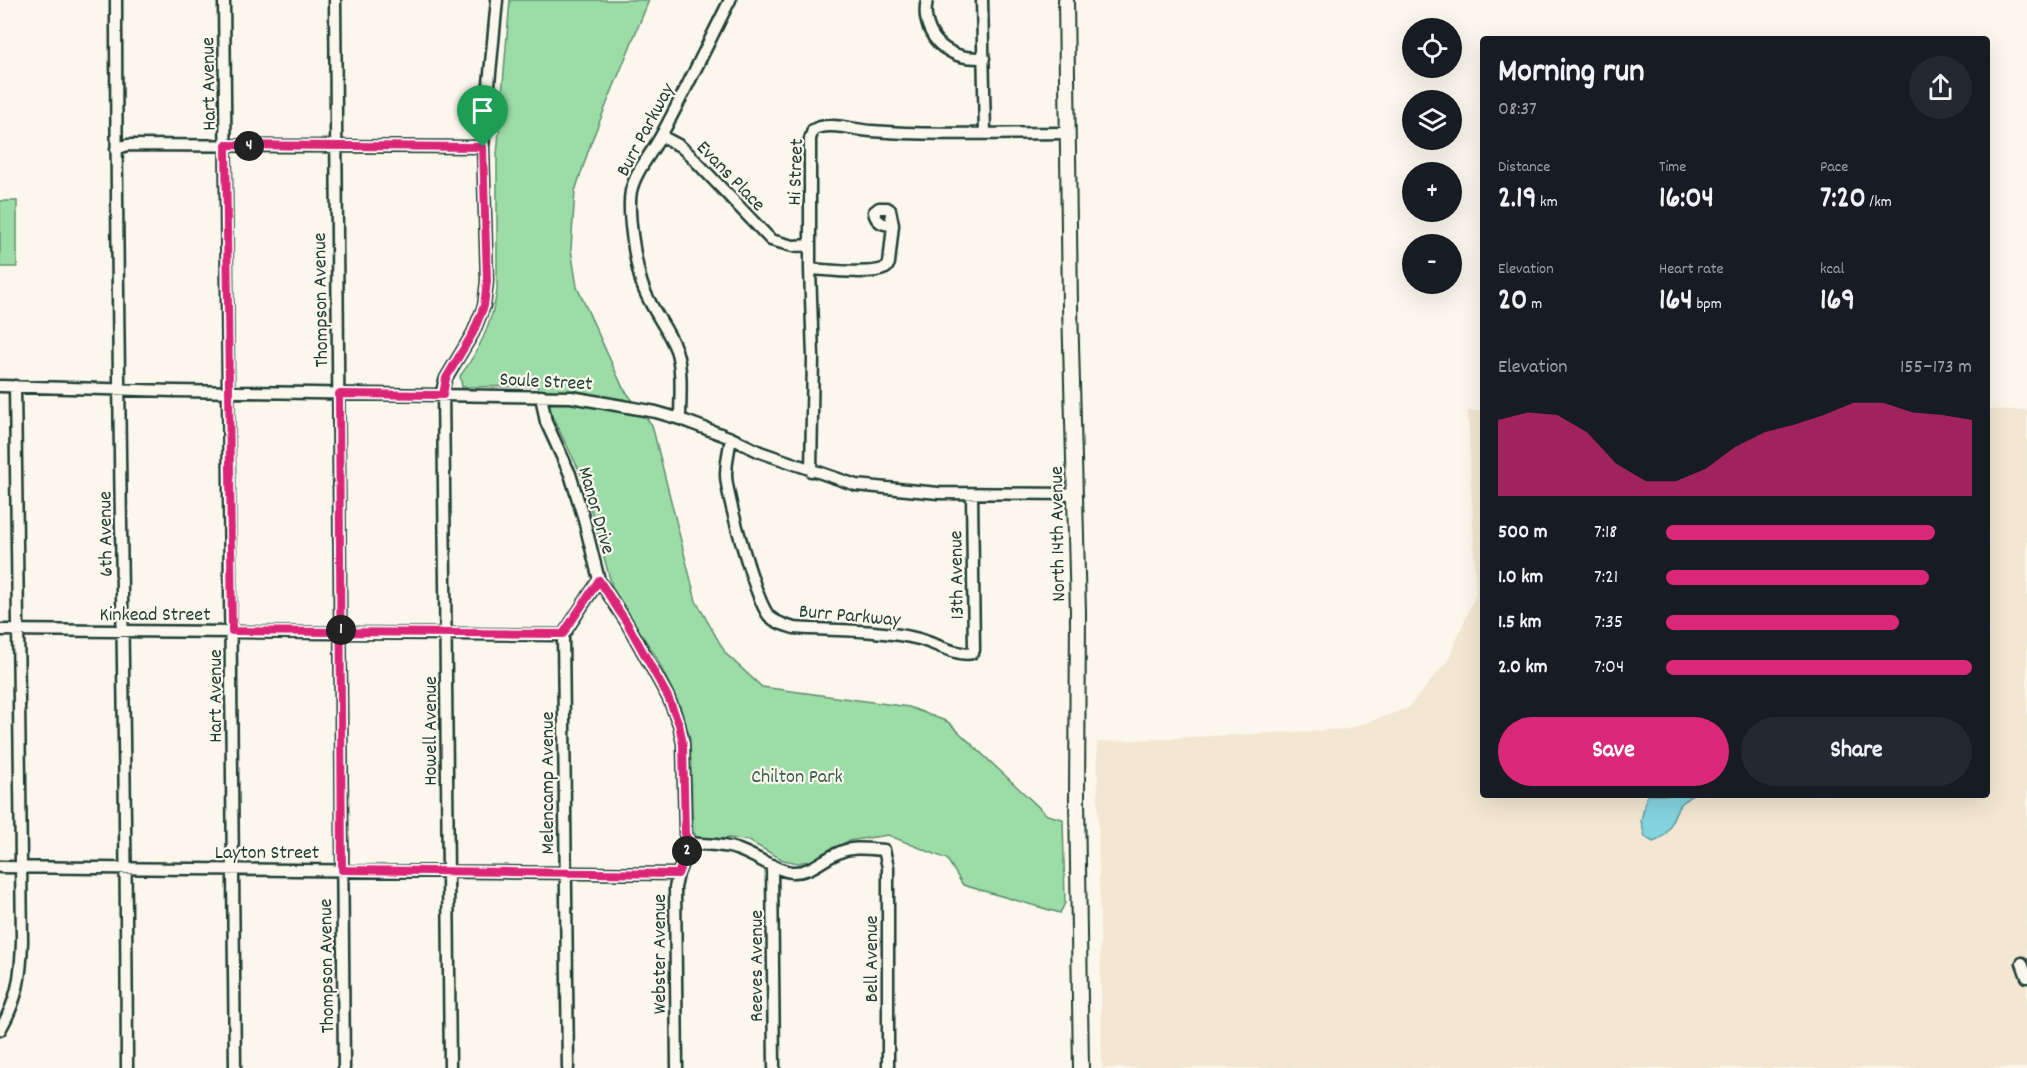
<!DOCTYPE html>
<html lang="en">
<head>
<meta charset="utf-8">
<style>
	:root { --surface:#171b24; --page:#242831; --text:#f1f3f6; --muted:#9ea1a6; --accent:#db2777 }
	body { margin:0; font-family:Dekko,sans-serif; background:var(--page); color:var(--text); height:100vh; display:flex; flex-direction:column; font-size:22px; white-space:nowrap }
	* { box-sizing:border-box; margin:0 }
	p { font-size:20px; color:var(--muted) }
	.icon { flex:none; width:33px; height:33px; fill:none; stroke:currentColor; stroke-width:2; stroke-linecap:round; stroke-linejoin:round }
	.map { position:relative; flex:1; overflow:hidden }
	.sheet { position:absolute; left:1480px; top:36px; width:510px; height:762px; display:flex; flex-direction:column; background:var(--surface); border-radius:6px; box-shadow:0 6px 24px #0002 }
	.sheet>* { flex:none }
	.controls { position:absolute; left:1402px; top:18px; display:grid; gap:12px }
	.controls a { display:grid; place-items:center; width:60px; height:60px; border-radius:50%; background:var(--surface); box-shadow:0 6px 24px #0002; font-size:30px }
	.pin { position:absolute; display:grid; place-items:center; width:51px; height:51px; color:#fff; margin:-62px -26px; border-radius:50% 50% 50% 0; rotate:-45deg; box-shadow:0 0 6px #0007 }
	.pin .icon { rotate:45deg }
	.km { position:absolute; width:30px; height:30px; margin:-15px; border-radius:50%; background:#222; color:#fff; font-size:16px; line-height:30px; text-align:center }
	.round { display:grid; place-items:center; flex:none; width:63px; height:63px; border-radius:32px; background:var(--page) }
	.headline { display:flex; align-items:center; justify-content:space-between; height:102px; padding:0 18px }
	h1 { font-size:33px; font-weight:700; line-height:45px }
	.stats { display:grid; grid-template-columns:repeat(3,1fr); gap:9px; height:102px; padding:6px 18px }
	.stats div { display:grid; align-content:center }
	.stats b { font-size:30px; font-weight:700 }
	.stats small { font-size:16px; font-weight:400 }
	.stats p { font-size:16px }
	.chart { height:168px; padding:12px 18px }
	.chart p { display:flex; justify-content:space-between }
	.chart svg { width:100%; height:108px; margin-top:6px; fill:var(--accent); opacity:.7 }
	.cta { display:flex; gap:12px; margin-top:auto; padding:12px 18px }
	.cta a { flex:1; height:69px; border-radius:36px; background:var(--accent); color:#fff; font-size:24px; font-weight:700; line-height:69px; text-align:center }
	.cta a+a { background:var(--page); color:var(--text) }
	ul { padding:0 18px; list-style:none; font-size:20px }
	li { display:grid; grid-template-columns:96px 72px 1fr; align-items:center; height:45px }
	li i { height:15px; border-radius:8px; background:var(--accent) }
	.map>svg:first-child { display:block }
	.built { fill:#f3e7d2 }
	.green { fill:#9cdda7; stroke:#5e8d6e; stroke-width:1.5 }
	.water { fill:#84d4e0; stroke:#5c989b; stroke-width:1.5 }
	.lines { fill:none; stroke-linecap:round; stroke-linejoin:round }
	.minor-casing { stroke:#1f3d34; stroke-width:15 }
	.major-casing { stroke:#1f3d34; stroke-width:18 }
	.minor { stroke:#fbf7ec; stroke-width:10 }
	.major { stroke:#fbf7ec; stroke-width:14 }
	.route-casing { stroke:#fff; stroke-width:12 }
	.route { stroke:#db2777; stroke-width:8 }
	.labels { text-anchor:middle; stroke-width:4.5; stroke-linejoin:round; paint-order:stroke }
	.street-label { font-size:20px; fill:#1f3d34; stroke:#fbf7ec }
	.park-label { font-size:20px; fill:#385d4b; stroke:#fbf7ec }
</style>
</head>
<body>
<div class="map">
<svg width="2027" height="1068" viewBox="0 0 2027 1068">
	<rect width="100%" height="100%" fill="#fbf7ec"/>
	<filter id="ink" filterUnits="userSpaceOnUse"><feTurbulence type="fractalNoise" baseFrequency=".0167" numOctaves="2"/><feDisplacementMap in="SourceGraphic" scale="12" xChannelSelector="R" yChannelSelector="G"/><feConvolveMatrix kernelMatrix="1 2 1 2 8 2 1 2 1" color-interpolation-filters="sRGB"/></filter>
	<g filter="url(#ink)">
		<path class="built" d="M1988,410H2027V1068H1102L1097,742L1348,729L1408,708L1448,660L1476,594L1468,411H1483L1484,795H1988Z"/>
		<path class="green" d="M510,0H649L592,140L575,191L571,249L577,287L623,388L652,425L696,601L726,654L762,687L909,707L948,722L1047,815L1063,819L1065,903L1060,913L963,885L947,859L888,835L848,841L813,860L798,863L783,860L749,841L730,838L706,840L697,838L693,831L690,738L680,706L655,655L613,590L581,474L537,386L462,387L460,376C480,350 492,323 497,291V155Z
			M0,201H17V267H0Z"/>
		<path class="water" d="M1647,795H1692C1687,799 1681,803 1678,808C1669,823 1672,835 1653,842L1645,837L1641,821Z"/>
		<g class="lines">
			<defs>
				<path id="minor" d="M116,0C116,356 126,712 127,1068
					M224,0L235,1068
					M335,0L344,1068
					M927,0C922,21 932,43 951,52C961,58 973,58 984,58
					M982,0L985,133
					M661,136L680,146L690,155L771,240L793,246L810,245
					M116,149L127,145L483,147
					M879,208H887L890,210L893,225C883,225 876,222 874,212Z
					M810,269C827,270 868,275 883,269C887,268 887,267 889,263L893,225
					M0,386L173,391L571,397L656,412L680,419L731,438L760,452L856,485L938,493L1075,494
					M541,396L546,422L570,474L583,516L599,580L627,623L668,697L679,724L683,744L685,834L690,843C705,845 722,844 736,849C753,854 776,871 792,872C811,873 821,860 838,853C852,846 869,849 884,850L888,867V1068
					M680,419C680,397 683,371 676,350C667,326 648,306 641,281C635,260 627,212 631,191C636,170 652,153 662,134C686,90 707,45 730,0
					M731,438C729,450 726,462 726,475C727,497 756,601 769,616C776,623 785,625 794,628C834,631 881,629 919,639C934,643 959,657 972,653L974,650L972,494
					M811,471L813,357L810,269V139L813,130C827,121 854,130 871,131C936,136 1003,133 1068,133
					M0,630L563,635
					M772,865L774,1068
					M0,867L678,874
					M2022,963L2027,977
					M0,1030C18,999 21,976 22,941L15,386
					M450,1068L443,388L446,378L473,333L484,306L487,281L483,147L497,0
					M568,1068L563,635L599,580
					M677,1068L675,888L678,874L690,843"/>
				<path id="major" d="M1066,0L1070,306L1078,612L1077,798L1081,1068"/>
			</defs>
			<use href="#minor" class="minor-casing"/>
			<use href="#major" class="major-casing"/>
			<use href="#minor" class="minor"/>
			<use href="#major" class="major"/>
		</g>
	</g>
	<g class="lines" filter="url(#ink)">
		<defs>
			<path id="route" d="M483,147L487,281L484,306L473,333L446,378L443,395L339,394L342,870L678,874L690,843L685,834L683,744L679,724L668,697L627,623L599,580L563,634C452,632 342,632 232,631L226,145L483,147"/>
		</defs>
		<use href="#route" class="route-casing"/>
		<use href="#route" class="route"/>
	</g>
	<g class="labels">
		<g class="street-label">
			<text transform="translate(207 84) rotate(-91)" y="7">Hart Avenue</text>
			<text transform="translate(644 129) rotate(-62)" y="7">Burr Parkway</text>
			<text transform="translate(794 172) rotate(-88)" y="7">Hi Street</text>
			<text transform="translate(732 175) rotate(46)" y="7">Evans Place</text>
			<text transform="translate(319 300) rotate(-91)" y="7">Thompson Avenue</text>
			<text transform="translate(546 380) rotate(3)" y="7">Soule Street</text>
			<text transform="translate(598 510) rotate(74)" y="7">Manor Drive</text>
			<text transform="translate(104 534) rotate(-91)" y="7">6th Avenue</text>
			<text transform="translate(1056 534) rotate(-91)" y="7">North 14th Avenue</text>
			<text transform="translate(955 575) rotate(-91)" y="7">13th Avenue</text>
			<text x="155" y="620">Kinkead Street</text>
			<text transform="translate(850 614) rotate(5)" y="7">Burr Parkway</text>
			<text transform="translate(214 696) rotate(-90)" y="7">Hart Avenue</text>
			<text transform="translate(429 731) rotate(-90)" y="7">Howell Avenue</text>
			<text transform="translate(546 783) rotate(-90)" y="7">Melencamp Avenue</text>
			<text x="267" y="858">Layton Street</text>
			<text transform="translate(658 954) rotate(-90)" y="7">Webster Avenue</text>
			<text transform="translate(870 959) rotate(-90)" y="7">Bell Avenue</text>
			<text transform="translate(325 966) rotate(-91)" y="7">Thompson Avenue</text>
			<text transform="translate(755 966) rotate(-90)" y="7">Reeves Avenue</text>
		</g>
		<g class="park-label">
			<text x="797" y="782">Chilton Park</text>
		</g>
	</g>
</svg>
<div class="controls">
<a><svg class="icon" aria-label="locate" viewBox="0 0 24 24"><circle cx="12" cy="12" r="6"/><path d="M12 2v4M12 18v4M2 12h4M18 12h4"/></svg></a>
<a><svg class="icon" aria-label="layers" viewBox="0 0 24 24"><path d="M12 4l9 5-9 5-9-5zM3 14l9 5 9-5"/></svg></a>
<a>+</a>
<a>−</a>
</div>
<div class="pin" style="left:483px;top:147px;background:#1e9e55"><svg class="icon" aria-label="arrive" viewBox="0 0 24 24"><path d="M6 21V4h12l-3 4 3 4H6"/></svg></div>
<b class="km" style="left:341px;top:630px">1</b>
<b class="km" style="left:687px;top:851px">2</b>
<b class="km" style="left:249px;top:146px">4</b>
<section class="sheet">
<div class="headline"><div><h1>Morning run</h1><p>08:37</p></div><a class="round"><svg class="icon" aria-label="share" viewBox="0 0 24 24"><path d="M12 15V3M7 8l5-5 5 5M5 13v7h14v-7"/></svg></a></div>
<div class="stats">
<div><p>Distance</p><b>2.19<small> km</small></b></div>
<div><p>Time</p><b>16:04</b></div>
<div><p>Pace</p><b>7:20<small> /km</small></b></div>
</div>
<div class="stats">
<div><p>Elevation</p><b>20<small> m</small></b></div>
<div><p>Heart rate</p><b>164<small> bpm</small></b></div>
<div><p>kcal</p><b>169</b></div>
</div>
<div class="chart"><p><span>Elevation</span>155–173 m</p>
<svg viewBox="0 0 160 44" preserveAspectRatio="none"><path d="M0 44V13L10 10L20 11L30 18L40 31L50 38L60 38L70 33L80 24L90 18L100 15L110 11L120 6L130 6L140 10L150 11L160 13V44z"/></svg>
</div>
<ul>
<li><b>500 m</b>7:18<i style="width:88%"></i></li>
<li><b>1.0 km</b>7:21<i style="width:86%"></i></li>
<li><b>1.5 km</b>7:35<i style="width:76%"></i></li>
<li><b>2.0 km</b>7:04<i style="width:100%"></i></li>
</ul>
<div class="cta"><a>Save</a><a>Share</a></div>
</section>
</div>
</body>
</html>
